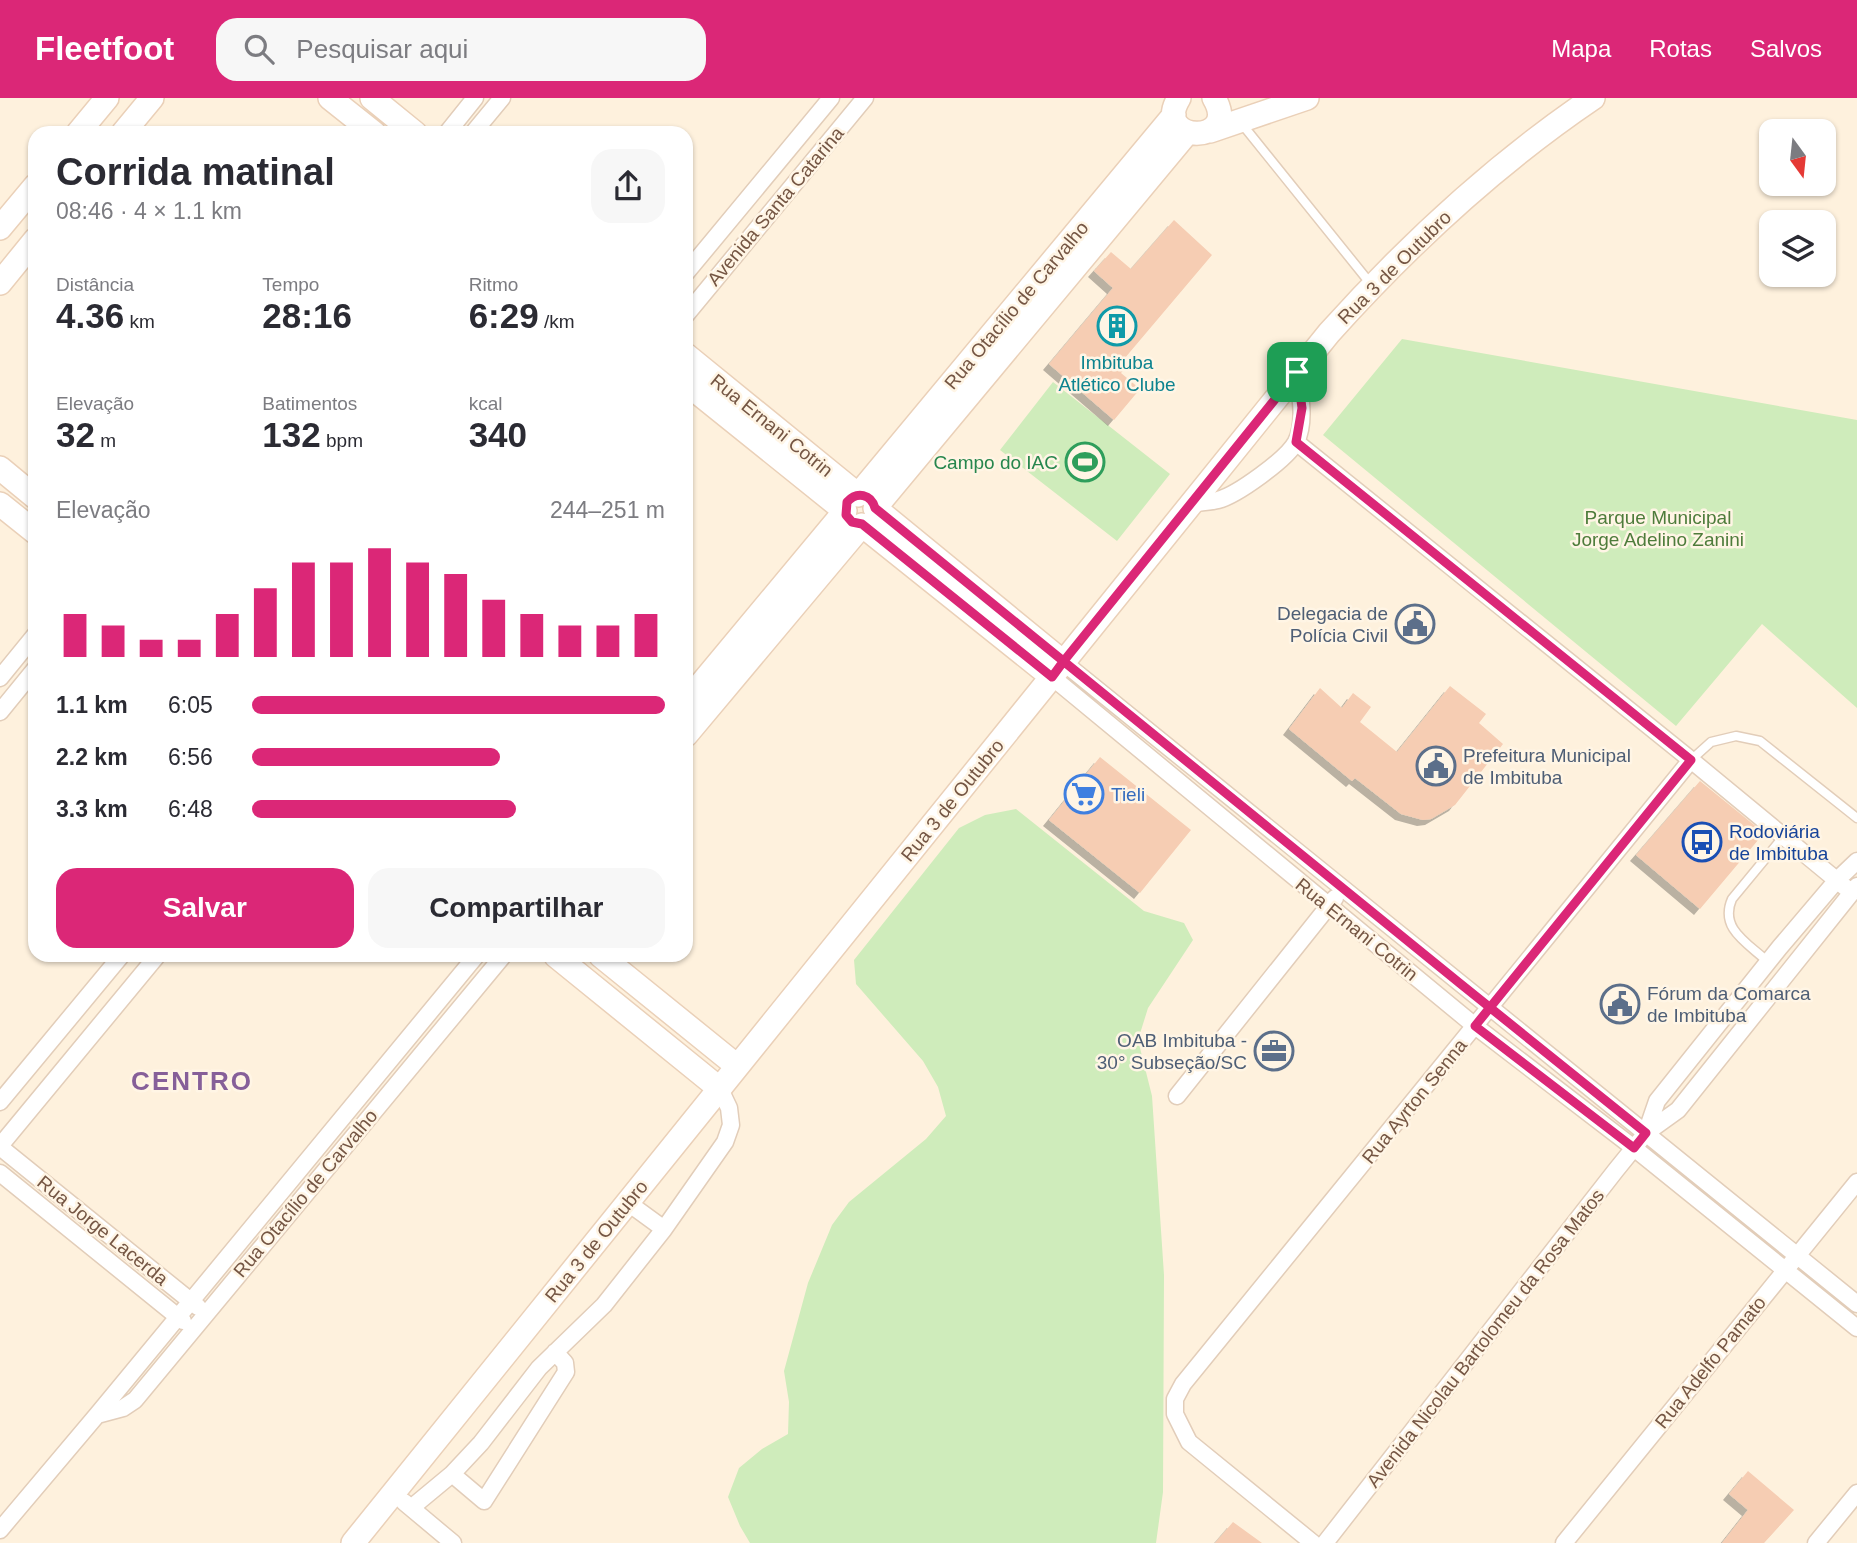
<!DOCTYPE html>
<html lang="pt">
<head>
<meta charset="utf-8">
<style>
	:root { --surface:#fff; --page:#f7f7f7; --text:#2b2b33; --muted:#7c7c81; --accent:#db2777 }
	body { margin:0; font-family:Arial,sans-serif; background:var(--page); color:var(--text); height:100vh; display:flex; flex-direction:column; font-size:26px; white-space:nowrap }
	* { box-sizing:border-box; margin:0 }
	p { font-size:23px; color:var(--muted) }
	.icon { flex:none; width:38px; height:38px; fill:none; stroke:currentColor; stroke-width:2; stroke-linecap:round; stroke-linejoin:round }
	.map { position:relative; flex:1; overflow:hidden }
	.side { position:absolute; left:28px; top:28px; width:665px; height:836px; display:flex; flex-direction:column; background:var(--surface); border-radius:21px; box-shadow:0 2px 5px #0004 }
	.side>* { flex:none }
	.needle { width:46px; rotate:165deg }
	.controls { position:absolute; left:1759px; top:21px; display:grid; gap:14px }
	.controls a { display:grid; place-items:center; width:77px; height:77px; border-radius:14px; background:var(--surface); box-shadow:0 2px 5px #0004; font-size:35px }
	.pin { position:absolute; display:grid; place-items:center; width:60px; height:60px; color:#fff; margin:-30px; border-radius:14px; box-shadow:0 4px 10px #0006 }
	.round { display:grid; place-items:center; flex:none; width:74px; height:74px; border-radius:21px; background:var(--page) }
	.headline { display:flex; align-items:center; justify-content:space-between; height:119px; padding:0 28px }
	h1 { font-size:38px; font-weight:700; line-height:52px }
	.metrics { display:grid; grid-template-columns:repeat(3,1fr); gap:10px; height:119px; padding:7px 28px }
	.metrics div { display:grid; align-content:center }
	.metrics b { font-size:35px; font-weight:700 }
	.metrics small { font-size:19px; font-weight:400 }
	.metrics p { font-size:19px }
	.chart { height:196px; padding:14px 28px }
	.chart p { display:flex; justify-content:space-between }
	.chart svg { width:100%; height:126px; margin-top:7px; stroke:var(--accent); stroke-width:6 }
	.cta { display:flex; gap:14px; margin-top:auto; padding:14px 28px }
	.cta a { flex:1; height:80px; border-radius:21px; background:var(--accent); color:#fff; font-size:28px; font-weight:700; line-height:80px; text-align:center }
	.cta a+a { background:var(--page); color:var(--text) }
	ul { padding:0 28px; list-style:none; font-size:23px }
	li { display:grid; grid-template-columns:112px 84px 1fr; align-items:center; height:52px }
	li i { height:18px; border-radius:9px; background:var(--accent) }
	header { display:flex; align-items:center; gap:42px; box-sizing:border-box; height:98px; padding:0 35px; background:var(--accent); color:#fff }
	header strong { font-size:33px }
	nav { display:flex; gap:38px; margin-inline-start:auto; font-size:24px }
	.search { width:490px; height:63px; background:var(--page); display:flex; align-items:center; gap:18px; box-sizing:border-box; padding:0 24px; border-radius:21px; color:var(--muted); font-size:26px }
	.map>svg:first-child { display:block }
	.green { fill:#cfecbb }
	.building { fill:#f6cdb3; filter:url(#shadow) }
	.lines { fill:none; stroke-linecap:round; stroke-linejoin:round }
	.lane-casing { stroke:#e2cdb9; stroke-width:11 }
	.street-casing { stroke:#e2cdb9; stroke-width:19 }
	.secondary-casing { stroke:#ead0b8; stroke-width:26 }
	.lane { stroke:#fff; stroke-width:8 }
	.street { stroke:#fff; stroke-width:16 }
	.secondary { stroke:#fff; stroke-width:23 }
	.route-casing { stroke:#fff; stroke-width:14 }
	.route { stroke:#db2777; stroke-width:9 }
	.labels { text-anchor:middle; stroke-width:5; stroke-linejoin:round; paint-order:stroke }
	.street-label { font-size:19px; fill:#755644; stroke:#fff5e5 }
	.culture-label { font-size:19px; fill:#0d838f; stroke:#fff5e5 }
	.leisure-label { font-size:19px; fill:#27864d; stroke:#fff5e5; text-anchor:end }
	.park-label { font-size:19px; fill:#4e7c3b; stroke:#fff5e5 }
	.service-label { font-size:19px; fill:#4e5e75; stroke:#fff5e5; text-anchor:end }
	.shop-label { font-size:19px; fill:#366cbe; stroke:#fff5e5; text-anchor:start }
	.transit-label { font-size:19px; fill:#164399; stroke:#fff5e5; text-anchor:start }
	.district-label { font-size:26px; font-weight:bold; letter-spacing:2px; fill:#865f99; stroke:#fff5e5 }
</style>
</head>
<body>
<header>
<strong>Fleetfoot</strong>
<div class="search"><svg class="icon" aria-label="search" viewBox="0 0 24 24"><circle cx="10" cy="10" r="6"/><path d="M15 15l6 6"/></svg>Pesquisar aqui</div>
<nav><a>Mapa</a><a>Rotas</a><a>Salvos</a></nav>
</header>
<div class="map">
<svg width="1857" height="1445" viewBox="0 0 1857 1445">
	<defs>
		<filter id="shadow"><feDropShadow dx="-6" dy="6" stdDeviation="0" flood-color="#0004"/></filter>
	</defs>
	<rect width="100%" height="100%" fill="#fef1dd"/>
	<path class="green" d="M1402,241L1857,322V610L1762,526L1676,628L1323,337Z
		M1053,284L1170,376L1117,443L1000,352Z
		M1016,711L1144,813L1184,825L1193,842L1148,910L1138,942L1152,998L1164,1177L1163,1394L1156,1445H750L740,1428L728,1399L739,1370L762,1351L788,1336L789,1304L784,1273L808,1185L832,1127L849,1104L926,1041L946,1018L938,989L923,963L856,886L854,862L959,730L985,717Z"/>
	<path class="building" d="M1174,122L1212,157L1119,267L1124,271L1121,275L1140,291L1114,322L1049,266L1113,190L1094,173L1111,154L1131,171Z
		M1450,588L1486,616L1479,625L1503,646L1455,707L1431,721L1423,722L1401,716L1355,680L1352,683L1289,631L1320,590L1342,610L1353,595L1371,609L1360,624L1397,654Z
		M1100,659L1191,732L1140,795L1049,722Z
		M1700,683L1764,735L1700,811L1636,757Z
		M1748,1373L1794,1412L1764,1445H1722L1748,1412L1729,1396Z
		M1233,1424L1262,1445H1215Z"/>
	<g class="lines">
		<defs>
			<path id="lane" d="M1242,26L1370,185
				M1691,662L1711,644L1736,638L1760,643L1857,720
				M1768,864C1748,845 1719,831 1732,801L1784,738"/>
			<path id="street" d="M447,35L475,0
				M473,35L502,0
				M686,175L831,0
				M686,217L865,0
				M1296,344L1691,662L1851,794
				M1191,406C1200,404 1210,404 1218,402C1237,397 1287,361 1296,344C1306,324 1300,295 1297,274
				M1063,564L1857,1206
				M1052,579L1475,928L1634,1050L1857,1230
				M0,580L35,537
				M0,614L35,571
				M1177,998L1335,800
				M0,1004L121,858
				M1646,1035L1657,1003L1780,849L1837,782L1857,763
				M0,1048L157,858
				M0,1049L198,1209
				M0,1075L183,1223
				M627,1104L664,1131
				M97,1317L123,1310L135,1302L503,858
				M452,1376L484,1403L566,1274L565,1265L555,1254
				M404,1404L453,1445
				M411,1410L452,1376L481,1345L539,1270L604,1207L664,1131L725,1044L731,1027L729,1010L720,991
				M0,1432L97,1317L476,858
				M1313,1445L1189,1344L1175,1316V1301L1183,1286L1691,662
				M1325,1445L1616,1072L1646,1035L1678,1012L1857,788
				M1564,1445L1857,1084
				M1816,1445L1857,1395"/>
			<path id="secondary" d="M330,0L374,35
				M372,0L415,35
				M1179,0C1151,46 1242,48 1214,0
				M1210,33L1307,0
				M78,35L107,0
				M123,35L152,0
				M0,130L35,88
				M0,185L35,142
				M686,257L858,397L1174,17
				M686,285L845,413L686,604
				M0,370L35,399
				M0,406L35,434
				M1063,564L875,410L1187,35
				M686,637L862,427L1052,579
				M556,858L720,991
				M601,858L737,968
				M353,1445L1329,235C1408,147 1494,67 1593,0"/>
		</defs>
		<use href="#lane" class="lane-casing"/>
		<use href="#street" class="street-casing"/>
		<use href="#secondary" class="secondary-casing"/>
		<use href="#lane" class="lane"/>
		<use href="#street" class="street"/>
		<use href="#secondary" class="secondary"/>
	</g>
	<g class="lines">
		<defs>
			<path id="route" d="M1297,274L1063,564L1052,579L862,426L852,424L846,417L847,404C857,393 871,396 875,410C1131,620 1388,828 1646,1035L1634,1050L1475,928C1548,839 1619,750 1691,662L1296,344L1302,310L1297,274"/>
		</defs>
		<use href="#route" class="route-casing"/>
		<use href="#route" class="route"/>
	</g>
	<defs>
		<symbol id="building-ring" viewBox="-11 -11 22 22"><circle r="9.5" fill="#fff5e5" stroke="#0f9aa8" stroke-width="1.5"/><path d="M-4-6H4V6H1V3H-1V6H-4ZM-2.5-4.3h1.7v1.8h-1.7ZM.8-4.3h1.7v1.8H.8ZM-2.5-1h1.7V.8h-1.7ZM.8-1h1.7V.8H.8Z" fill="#0f9aa8"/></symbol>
		<symbol id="stadium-ring" viewBox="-11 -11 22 22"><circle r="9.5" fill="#fff5e5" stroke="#2e9e5b" stroke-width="1.5"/><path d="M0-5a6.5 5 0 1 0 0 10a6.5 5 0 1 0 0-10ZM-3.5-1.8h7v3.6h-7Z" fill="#2e9e5b"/></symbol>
		<symbol id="civic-ring" viewBox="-11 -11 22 22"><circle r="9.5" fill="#fff5e5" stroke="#5c6f8a" stroke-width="1.5"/><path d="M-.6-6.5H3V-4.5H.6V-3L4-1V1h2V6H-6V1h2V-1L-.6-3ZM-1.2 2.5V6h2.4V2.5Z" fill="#5c6f8a"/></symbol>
		<symbol id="supermarket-ring" viewBox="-11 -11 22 22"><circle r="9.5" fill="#fff5e5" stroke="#3f7fe0" stroke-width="1.5"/><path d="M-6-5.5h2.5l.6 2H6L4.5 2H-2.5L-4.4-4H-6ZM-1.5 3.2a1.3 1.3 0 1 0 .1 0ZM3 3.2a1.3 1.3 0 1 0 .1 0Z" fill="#3f7fe0"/></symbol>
		<symbol id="bus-ring" viewBox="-11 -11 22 22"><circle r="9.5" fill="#fff5e5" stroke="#1a4fb4" stroke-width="1.5"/><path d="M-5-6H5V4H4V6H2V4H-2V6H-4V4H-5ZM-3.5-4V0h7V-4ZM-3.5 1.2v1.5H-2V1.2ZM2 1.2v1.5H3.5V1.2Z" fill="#1a4fb4"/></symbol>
		<symbol id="office-ring" viewBox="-11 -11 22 22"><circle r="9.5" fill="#fff5e5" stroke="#5c6f8a" stroke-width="1.5"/><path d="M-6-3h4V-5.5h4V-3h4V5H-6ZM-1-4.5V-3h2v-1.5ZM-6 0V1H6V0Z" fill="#5c6f8a"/></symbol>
	</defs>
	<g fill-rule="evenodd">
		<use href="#building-ring" x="1095" y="206" width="44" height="44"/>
		<use href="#stadium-ring" x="1063" y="342" width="44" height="44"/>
		<use href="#civic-ring" x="1393" y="504" width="44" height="44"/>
		<use href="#civic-ring" x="1414" y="646" width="44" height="44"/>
		<use href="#supermarket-ring" x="1062" y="674" width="44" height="44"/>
		<use href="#bus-ring" x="1680" y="722" width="44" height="44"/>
		<use href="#civic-ring" x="1598" y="884" width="44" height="44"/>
		<use href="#office-ring" x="1252" y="931" width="44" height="44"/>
	</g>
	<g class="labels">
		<g class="street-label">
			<text transform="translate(775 108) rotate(-50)" y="7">Avenida Santa Catarina</text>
			<text transform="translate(1394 169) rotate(-45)" y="7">Rua 3 de Outubro</text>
			<text transform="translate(1016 207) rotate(-50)" y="7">Rua Otacílio de Carvalho</text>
			<text transform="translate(772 327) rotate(39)" y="7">Rua Ernani Cotrin</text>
			<text transform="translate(952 702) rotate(-51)" y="7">Rua 3 de Outubro</text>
			<text transform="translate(1357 831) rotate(39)" y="7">Rua Ernani Cotrin</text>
			<text transform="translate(1414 1003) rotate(-51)" y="7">Rua Ayrton Senna</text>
			<text transform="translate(305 1095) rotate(-50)" y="7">Rua Otacílio de Carvalho</text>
			<text transform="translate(103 1132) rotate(39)" y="7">Rua Jorge Lacerda</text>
			<text transform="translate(596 1143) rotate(-51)" y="7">Rua 3 de Outubro</text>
			<text transform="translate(1485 1240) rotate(-52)" y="7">Avenida Nicolau Bartolomeu da Rosa Matos</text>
			<text transform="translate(1710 1264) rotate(-51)" y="7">Rua Adelfo Pamato</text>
		</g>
		<g class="culture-label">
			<text x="1117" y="271">Imbituba<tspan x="1117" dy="22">Atlético Clube</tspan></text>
		</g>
		<g class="leisure-label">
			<text x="1058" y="371">Campo do IAC</text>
		</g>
		<g class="park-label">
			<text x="1658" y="426">Parque Municipal<tspan x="1658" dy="22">Jorge Adelino Zanini</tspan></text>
		</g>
		<g class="service-label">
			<text x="1388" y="522">Delegacia de<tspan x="1388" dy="22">Polícia Civil</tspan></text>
			<text x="1463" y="664" text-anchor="start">Prefeitura Municipal<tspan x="1463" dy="22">de Imbituba</tspan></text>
			<text x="1647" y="902" text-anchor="start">Fórum da Comarca<tspan x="1647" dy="22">de Imbituba</tspan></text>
			<text x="1247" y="949">OAB Imbituba -<tspan x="1247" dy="22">30° Subseção/SC</tspan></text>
		</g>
		<g class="shop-label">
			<text x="1111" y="703">Tieli</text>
		</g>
		<g class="transit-label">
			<text x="1729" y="740">Rodoviária<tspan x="1729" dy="22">de Imbituba</tspan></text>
		</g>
		<g class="district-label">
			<text x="192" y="992">CENTRO</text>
		</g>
	</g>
</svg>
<div class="controls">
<a><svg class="needle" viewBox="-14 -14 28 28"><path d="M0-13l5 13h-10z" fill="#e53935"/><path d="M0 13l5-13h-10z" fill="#7c7c81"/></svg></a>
<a><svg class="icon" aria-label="layers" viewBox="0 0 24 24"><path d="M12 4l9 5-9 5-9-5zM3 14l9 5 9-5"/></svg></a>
</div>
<div class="pin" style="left:1297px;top:274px;background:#1e9e55"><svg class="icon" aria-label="arrive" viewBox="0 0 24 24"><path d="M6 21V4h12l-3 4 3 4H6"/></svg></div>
<section class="side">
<div class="headline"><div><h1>Corrida matinal</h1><p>08:46 · 4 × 1.1 km</p></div><a class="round"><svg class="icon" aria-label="share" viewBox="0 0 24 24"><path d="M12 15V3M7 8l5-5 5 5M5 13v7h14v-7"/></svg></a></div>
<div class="metrics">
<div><p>Distância</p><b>4.36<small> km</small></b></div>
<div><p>Tempo</p><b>28:16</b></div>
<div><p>Ritmo</p><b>6:29<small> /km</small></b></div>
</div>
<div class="metrics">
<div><p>Elevação</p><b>32<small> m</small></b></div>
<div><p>Batimentos</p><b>132<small> bpm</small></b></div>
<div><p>kcal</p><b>340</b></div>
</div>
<div class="chart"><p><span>Elevação</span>244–251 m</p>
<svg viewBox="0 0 160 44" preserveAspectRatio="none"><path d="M5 44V29M15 44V33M25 44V38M35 44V38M45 44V29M55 44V20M65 44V11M75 44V11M85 44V6M95 44V11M105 44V15M115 44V24M125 44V29M135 44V33M145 44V33M155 44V29"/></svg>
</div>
<ul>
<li><b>1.1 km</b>6:05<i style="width:100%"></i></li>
<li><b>2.2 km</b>6:56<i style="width:60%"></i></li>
<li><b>3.3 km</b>6:48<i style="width:64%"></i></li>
</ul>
<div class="cta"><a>Salvar</a><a>Compartilhar</a></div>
</section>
</div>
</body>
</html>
